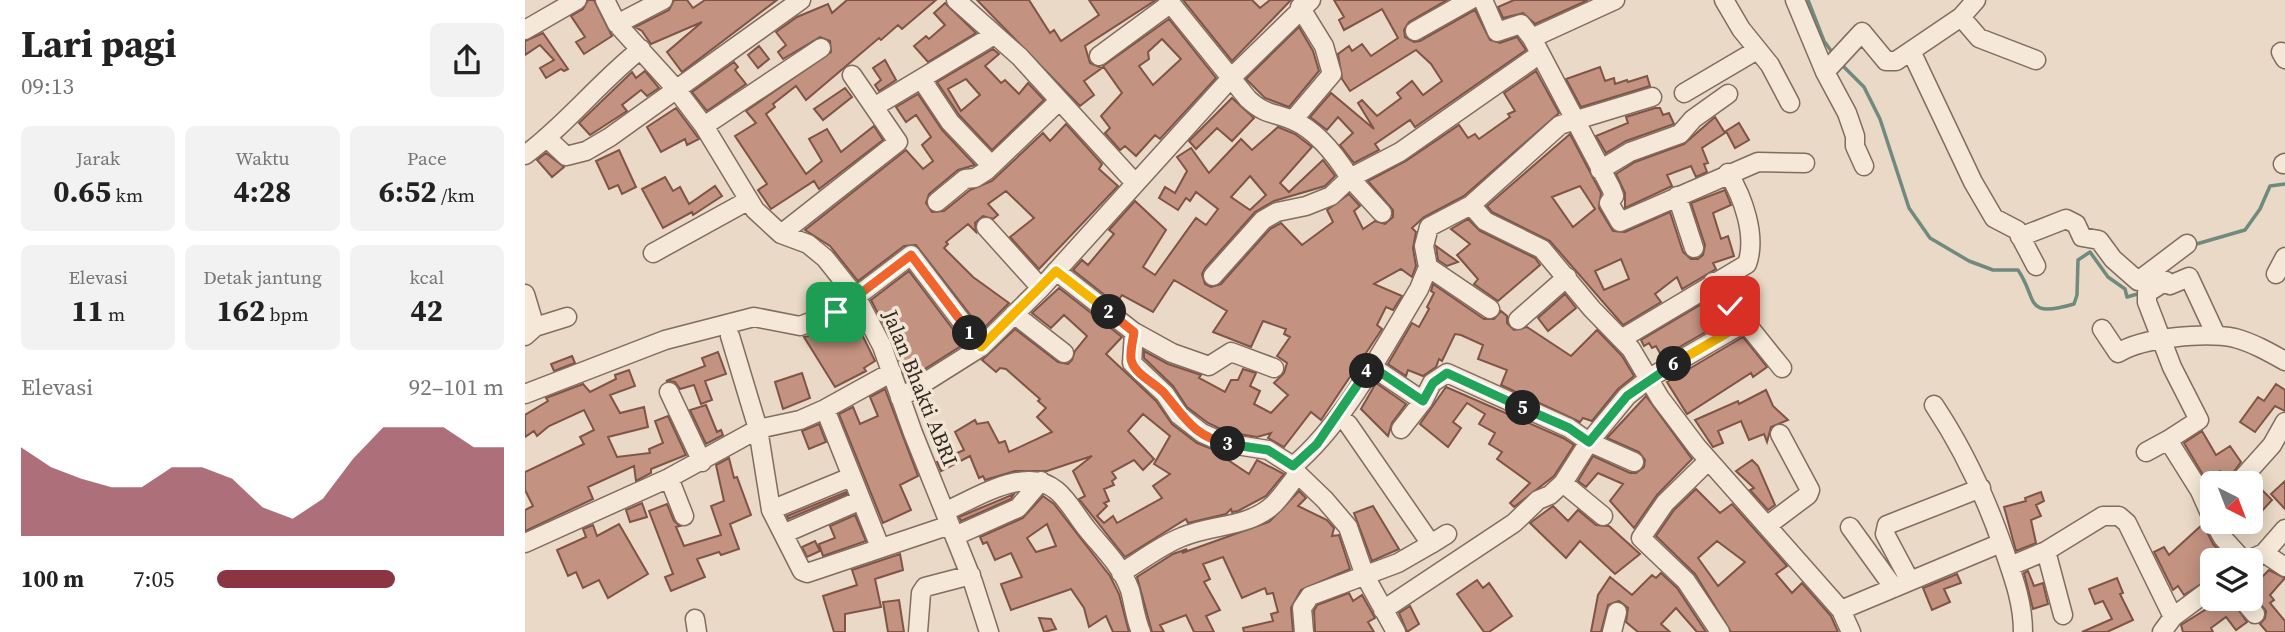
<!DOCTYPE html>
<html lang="id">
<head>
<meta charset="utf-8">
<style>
	:root { --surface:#fff; --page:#f2f2f2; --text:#222; --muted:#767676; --accent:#8b3543 }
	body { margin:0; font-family:"Source Serif 4",serif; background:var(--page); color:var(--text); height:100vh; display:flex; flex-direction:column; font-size:26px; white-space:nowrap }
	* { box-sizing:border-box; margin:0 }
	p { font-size:23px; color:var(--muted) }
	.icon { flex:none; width:38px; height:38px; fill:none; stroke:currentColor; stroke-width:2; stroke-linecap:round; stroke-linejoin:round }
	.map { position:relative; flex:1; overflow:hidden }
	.panel { display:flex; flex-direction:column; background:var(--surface); width:525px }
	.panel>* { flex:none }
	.needle { width:46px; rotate:138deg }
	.buttons { position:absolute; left:1675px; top:471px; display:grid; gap:14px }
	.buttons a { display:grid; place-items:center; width:63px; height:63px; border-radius:10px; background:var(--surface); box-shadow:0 4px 18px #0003; font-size:35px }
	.pin { position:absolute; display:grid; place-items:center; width:60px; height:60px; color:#fff; margin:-30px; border-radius:14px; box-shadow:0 4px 10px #0006 }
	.km { position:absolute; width:35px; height:35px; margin:-18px; border-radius:50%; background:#222; color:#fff; font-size:19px; line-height:35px; text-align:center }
	.round { display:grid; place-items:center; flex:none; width:74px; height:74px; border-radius:10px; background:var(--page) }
	.summary { display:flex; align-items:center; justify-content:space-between; height:119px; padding:0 21px }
	h1 { font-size:38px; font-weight:700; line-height:52px }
	.metrics { display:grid; grid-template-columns:repeat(3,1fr); gap:10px; height:119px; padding:7px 21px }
	.metrics div { display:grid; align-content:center; border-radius:10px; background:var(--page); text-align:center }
	.metrics b { font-size:30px; font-weight:700 }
	.metrics small { font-size:19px; font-weight:400 }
	.metrics p { font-size:19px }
	.chart { height:196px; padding:14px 21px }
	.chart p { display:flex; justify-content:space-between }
	.chart svg { width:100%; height:126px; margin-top:7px; fill:var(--accent); opacity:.7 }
	ul { padding:0 21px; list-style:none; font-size:23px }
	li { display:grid; grid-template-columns:112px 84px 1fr; align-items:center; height:52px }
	li i { height:18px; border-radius:9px; background:var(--accent) }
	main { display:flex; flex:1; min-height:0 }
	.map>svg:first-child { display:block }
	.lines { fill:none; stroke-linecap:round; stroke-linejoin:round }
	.stream { stroke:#6f8a7f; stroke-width:3.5 }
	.building { fill:#c39280; stroke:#7f5446; stroke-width:2; fill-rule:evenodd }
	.minor-casing { stroke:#826c5e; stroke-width:21 }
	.minor { stroke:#f5e8d8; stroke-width:18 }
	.split-1-casing { stroke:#fff; stroke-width:14 }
	.split-2-casing { stroke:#fff; stroke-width:14 }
	.split-3-casing { stroke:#fff; stroke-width:14 }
	.split-4-casing { stroke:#fff; stroke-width:14 }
	.split-5-casing { stroke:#fff; stroke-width:14 }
	.split-6-casing { stroke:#fff; stroke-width:14 }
	.split-7-casing { stroke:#fff; stroke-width:14 }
	.split-1 { stroke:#f0652b; stroke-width:9 }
	.split-2 { stroke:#f5b400; stroke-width:9 }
	.split-3 { stroke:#f0652b; stroke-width:9 }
	.split-4 { stroke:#22a559; stroke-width:9 }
	.split-5 { stroke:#22a559; stroke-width:9 }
	.split-6 { stroke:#22a559; stroke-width:9 }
	.split-7 { stroke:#f5b400; stroke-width:9 }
	.labels { text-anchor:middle; stroke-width:7; stroke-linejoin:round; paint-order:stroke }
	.street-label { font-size:21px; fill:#342720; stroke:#f1e5d5 }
</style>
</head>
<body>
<main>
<section class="panel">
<div class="summary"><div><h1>Lari pagi</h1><p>09:13</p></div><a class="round"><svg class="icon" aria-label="share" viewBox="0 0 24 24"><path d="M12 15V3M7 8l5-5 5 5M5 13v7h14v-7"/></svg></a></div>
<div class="metrics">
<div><p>Jarak</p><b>0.65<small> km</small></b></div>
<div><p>Waktu</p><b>4:28</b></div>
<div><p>Pace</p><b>6:52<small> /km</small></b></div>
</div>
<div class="metrics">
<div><p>Elevasi</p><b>11<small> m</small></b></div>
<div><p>Detak jantung</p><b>162<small> bpm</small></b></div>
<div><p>kcal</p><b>42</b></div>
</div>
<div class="chart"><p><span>Elevasi</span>92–101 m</p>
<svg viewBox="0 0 160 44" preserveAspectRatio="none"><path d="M0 44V13L10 20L20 24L30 27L40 27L50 20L60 20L70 24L80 34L90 38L100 31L110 17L120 6L130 6L140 6L150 13L160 13V44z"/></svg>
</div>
<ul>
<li><b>100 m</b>7:05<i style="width:62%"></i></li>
</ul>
</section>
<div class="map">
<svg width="1760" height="632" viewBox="0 0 1760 632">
	<rect width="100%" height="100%" fill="#e9d9c6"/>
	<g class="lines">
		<path class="stream" d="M1283,0L1299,41L1309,55
			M1316,64L1339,87L1355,119L1384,208L1405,238L1444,261L1468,270H1493C1513,299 1498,319 1549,304L1552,295L1553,260L1565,252L1583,277L1600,289L1602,297L1616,293
			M1668,245L1720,230L1735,209L1745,186L1760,184"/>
	</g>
	<path class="building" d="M63,0H69L87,36L59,54L51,42L60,37L46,16L58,9Z
		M149,0H162L168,8L180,0H252L157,72L142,52L177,22L126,44L117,31L110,27L144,10Z
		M322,0H411L377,29L373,25L356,40L354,38L281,100L271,86L248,104L250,107L241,114L281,174L297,161L284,139L302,129L316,152L349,126L358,140L294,189L289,181L246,209L233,190L242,184L210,136L231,123L221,111L306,52L305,41L295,37L258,59L253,52L261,45L251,32L272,17L303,4L307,13Z
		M452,0H504L525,33L529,30L536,41L574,15L564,0H631L560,46L565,63L577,68L559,81L569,95L555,106Z
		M658,0H727L735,8L745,0H766L707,61Z
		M809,0H922L884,22L879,30L880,37L889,42L895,41L950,10L965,40L975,43L992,37L1001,50L890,127L885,120L850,144L854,150L829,163L815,145L828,133L813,117L802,130L785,117L806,93L849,129L833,103L837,100L852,116L876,98L872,93L887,81L898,95L917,81L906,64L891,50L825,91L817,79L813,54L824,46L827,51L837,44L846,56L873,38L857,9L819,30L814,20L819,17Z
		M989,0H1063L1010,24L998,13L978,18L973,7Z
		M420,3L451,33L403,62L389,46L401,36L404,39L420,25L409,13Z
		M644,19L691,78L635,139L630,135L611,156L600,146L595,150L580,133L585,128L576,116L597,93L578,66ZM637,39L656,59L628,85L614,66L624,59L623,52Z
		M774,27L788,51L794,71L764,107L740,98L721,79Z
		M18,33L43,69L39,71L36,69L21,78L15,68L29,60L15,45L0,55V41Z
		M234,46L244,59L233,68L223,55Z
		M468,49L474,54L460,66L476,83L480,80L494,94L503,83L519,100L467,150L434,115L412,82ZM441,79L455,95L436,111L423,89Z
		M360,60L371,80L354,91L350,85L356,80L348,68Z
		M209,62L213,67L210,70L221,84L182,111L167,92Z
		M1075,67L1080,81L1089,78L1090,84L1102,80L1103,82L1122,76L1125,86L1056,107L1041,79Z
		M120,71L134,88L122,96L116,90L97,105L102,111L65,135L54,123L107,72L111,78Z
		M1011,71L1034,113L939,196L899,217L887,228L891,232L888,248L891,266L887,277L876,269L849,284L877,296L868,310L861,307L852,325L857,329L796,420L786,412L759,447L743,438L746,433L732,437L702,432L683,423L662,407L648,386L619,358V351L643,364L676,375L674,378L700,392L706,380H713L718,369L731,373L725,386L735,391L729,404L746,413L763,395L749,383L759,373L762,363L752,356L765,337L759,334L761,329L738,321L726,347L688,332L702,311L649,280L628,312L597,295L591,304L548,270L557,260L563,265L589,234L584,230L610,201L641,230L618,267L630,275L671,218L681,225L693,209L671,192L665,201L661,198L653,210L634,198L640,187L650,193L662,171L652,157L666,148L684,173L716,139L727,150L753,127L770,134L787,147L755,183L764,192L798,160L810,176L800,186L749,201L730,212L680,268L677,274L680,284L686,287L696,284L745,229L756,223L777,245L808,222L802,210L824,194L835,206L829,211L838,229L850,221L860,224L868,217V210L843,181L881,161L934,125L943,138L950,134L954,139L985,117L983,114L990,111L979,93ZM725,176L741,195L725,210L706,197Z
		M320,88L327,97L298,120L289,109Z
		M393,94L417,130L450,165L433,170L404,194L401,203L407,212L419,211L445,190L467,181L518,133L525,141L541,124L577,164L574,169L593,186L514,269L485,237L509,218L481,191L463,204L473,215L468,219L458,216L450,223L451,232L443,224L421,242L423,244L419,248L448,277L484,303L457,330L391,245L379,246L333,281L305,246L280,230L381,150L398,169L408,161L397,145L406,137L391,115L381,122L371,107Z
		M707,98L729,118L707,141L692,128L671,149L664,141Z
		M151,108L174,139L162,145L160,139L136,152L122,127Z
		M1130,108H1135L1138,115L1144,113L1149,124L1101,141L1081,153L1071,136L1103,123L1101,117Z
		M1190,117L1200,133L1177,148L1183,163L1179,164L1182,172L1171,177L1166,166L1142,175L1147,186L1100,208V193L1091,174L1110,162L1159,144Z
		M1214,123L1224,140L1210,148L1201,131Z
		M1045,134L1076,193L1074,208L1088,231L1100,232L1145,212L1158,252L1166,259H1173L1178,255L1180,245L1166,203L1200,190L1206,205L1188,213L1196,239L1203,236L1209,256L1188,263L1191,269L1157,289L1152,277L1130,294L1136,302L1098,325L1025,241L967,212L962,206ZM1055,186L1070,209L1048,227L1027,197ZM1096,259L1104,279L1079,290L1070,271Z
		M94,150L111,187L97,194L93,185L84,189L71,161Z
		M21,153L39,167L27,177L12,160Z
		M140,177L148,191L155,187L164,204L190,186L197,196L168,215L167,212L138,228L117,189Z
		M943,219L955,231L1010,258L1015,265L973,301L949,284L953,279L932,255L945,244L926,229Z
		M911,246L933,262L922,266L913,260Z
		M384,271L439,344L381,381L373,356L381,352L365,329L362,331L346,300Z
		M908,284L959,319H969L976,311L982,316V323L989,330L1002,327L1046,356L1072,330L1097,356L1109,376L1093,389L1067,421L1058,418L1055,422L976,385L982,370L953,359L958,345L936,335L930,334L917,361L914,359L911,367L898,376L883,370L881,376L863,364L887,323L894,327L904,309L902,307L909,293L906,291Z
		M534,288L597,337L581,354L631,401L647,424L672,443L702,455L700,458L724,474L732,460L759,474L741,496L713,511L707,512L706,509L701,514L663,523L661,519L600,557L554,499L560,496L548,471L567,456L522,471H490L460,480L458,476L454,478L445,456L416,471L412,462L439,450L430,432L450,420L452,424L463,422L474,443L480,441L484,452L527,432L512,417L521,408L513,401L515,399L481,369L475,368L471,372L457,360L490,329L533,362L543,364L547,360L550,351L562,336L539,315L526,328L507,313ZM618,414L645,436L629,464L645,474L628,486L637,498L592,523L588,516L579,523L572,516L582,506L579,503L584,501L579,489L589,485L587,481L591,478L587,472L609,460L618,470L629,459L603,431Z
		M1040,294L1051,308L1023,331L1013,318Z
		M1187,298L1203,319L1137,357L1131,346L1127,348L1124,343L1119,346L1116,340Z
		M327,314L350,361L339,368L341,371L310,387L279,337L290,335Z
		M1218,337L1242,367L1228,377L1226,373L1162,414L1142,382Z
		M193,352L201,374L180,381L187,400L176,404L169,385L155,389L150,382L141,381L180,366L177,358Z
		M47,356L50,363L29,371L26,364Z
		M104,370L110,386L85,395L95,413L119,407L123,427L83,437L92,457L125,453L124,449L138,443L130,421L143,416L161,455L126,469V473L111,481L109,466L63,487L68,499L0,531V510L8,506L0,490V472L59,444L55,437L69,430L59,410L24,426L12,436L9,431L0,437V415L23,401L21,398L58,384L65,392L91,379L90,375Z
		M277,373L285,398L258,409L250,382Z
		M851,383L881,404L867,423L863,436L836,409Z
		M1751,384L1760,390V411L1750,406L1730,432L1715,422L1733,397L1739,401Z
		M921,387L1038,438L1049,445L1029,476L989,507L985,503L1005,483L972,459L977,452L964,444L970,433L954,424L960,414L942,403L928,422L936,428L923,447L895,424Z
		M360,389L393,476L375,485L386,510L358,523L314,414L328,407L335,424L353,416L345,397Z
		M1241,390L1248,406L1263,420L1246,427L1242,442L1239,434L1224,440L1216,421L1193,431L1198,443L1188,447L1170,420L1213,401L1214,404Z
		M1121,396L1167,459L1132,495L1109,528L1085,501L1098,484L1073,473L1061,487L1053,481L1068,456L1105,473H1111L1119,467L1120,460L1114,452L1082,438Z
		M181,405L192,432L196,430L198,435L181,444L165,410Z
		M294,424L301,442L284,449L277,431Z
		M1677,431L1691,455L1705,446L1716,462L1702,481L1695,471L1681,480L1659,443Z
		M204,458L209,478L212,477L226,515L205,524L214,549L196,555L194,552L172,559L180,577L146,591L140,577L148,574L124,511L142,504L149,521L155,526L151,527L159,546L196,535L186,506L199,501L191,465Z
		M1227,460L1233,466L1250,505L1243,510L1225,490L1229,488L1211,471Z
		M1760,481V509L1746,494Z
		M1171,489L1195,513L1207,504L1262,566L1251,574L1267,593L1277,583L1306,616L1313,632H1206L1170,574L1131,536L1149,510ZM1192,541L1220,562L1193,586L1173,558Z
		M1736,489L1747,500L1736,512L1726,500Z
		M774,491L781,498L773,506L802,520L809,528L807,536L814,535L825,569L776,590L766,608L768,632H719L718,628L748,621L746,614L753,612L748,593L742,594L740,588L717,598L698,557L678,564L685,579L679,582L695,610L681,616L689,632H669L661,615L635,625L639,632H627L612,577L648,554L662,549L657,553L744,522Z
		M321,492L322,494L263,519L262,516Z
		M1516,492L1519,501L1511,505L1516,516L1506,520L1511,543L1491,551L1479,507L1501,501L1500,498Z
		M489,494L486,499L436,521L434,517Z
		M518,496L529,504L585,576L594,594L604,632H588L581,616L564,627L559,608L546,589L486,610L476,584L497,577L486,553L470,560L462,542L458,544L455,537L498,518ZM522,524L531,546L511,552L502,538Z
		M117,503L122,517L105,522L101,510Z
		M848,506L874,549L847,561L829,513Z
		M1028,506L1043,521L1053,510L1071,525L1084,526L1115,554L1090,574L1055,541L1041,558L1005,523Z
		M330,515L341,541L298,556L294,544L310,538L305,526Z
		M94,524L123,574L83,598L74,580L58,588L51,572L43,576L32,550L61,537L58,529L68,525L72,536Z
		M1678,524L1688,544L1703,560H1687V577L1659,595L1653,586L1648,590L1629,552L1639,547L1644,555Z
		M290,541L295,551L282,557L277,547Z
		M375,554L378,570L350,579L356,607L320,614V632H309L298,596L332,585L327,570Z
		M1744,570L1760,578L1745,595L1749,600L1745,603L1760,621V632H1742L1735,624L1740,618L1741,611L1726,592V572L1733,581Z
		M1503,571L1509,586L1518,583L1523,604L1508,609L1499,573Z
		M1136,573L1152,588L1181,632H1172L1151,608L1136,624L1145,632H1113L1101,622L1103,608L1094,601L1083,605L1076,632H1066L1073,595L1085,577L1107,595L1127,575L1131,578Z
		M1432,574L1436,583L1419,589L1425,602L1407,610L1398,588Z
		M1592,578L1598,593L1595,594L1608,620L1582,632H1557L1587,619L1578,601L1570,604L1564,589Z
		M952,580L958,588L964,583L987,616L964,632H959L932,594Z
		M824,593L828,601L837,595L850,618L843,622L849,632H790L789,611L792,605Z
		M1699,598H1705L1722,622L1711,630L1701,617L1686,628L1688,632H1658L1656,625Z
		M374,600L379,632H363L358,602Z
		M885,606L894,624L882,632L874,613Z
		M514,618L526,619L531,629L519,632Z"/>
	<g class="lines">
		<defs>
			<path id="minor" d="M80,0L92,24L151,89L179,126L230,210L256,234L283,244L300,258L332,298L357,346L388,433L448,582L464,632
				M431,0L495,57L610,183
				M643,0L723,99C740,115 748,112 767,120C791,130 812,157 825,178L875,152L1015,54
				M958,0L972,32L996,24L1007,38L1086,188L1089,196L1084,203L1095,222L1233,162L1280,163
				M1199,0L1216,29L1245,65L1265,103
				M1270,0L1300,72L1322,113L1330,136V146L1339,166
				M1436,17L1454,38L1511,60
				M92,24L138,0
				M0,30L52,0
				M890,31L945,0
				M1007,38L1090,0
				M1386,51L1448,182L1469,218L1492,230L1511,266
				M1756,52L1760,59
				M574,56L646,3
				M1300,72L1337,32L1361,61H1371L1436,17L1451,0
				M397,80L425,122L466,165
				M1159,93L1232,50
				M349,107L469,35
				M768,120L807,74L799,46L775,7
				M179,126L296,48
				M22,138L41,156L61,151L85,137L276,0
				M0,155C42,124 75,81 116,49
				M1758,164L1760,163
				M1075,170L1105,152L1155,134L1168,119L1203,94
				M1152,196L1169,248
				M412,202L440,179L450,178L461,171L534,101
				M946,205L960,221L1017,249L1067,309L1106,349L1135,398L1172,447L1316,610L1326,632
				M461,227L516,288
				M256,234L373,142L327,75
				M1495,237L1541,219L1551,224L1557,237L1574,240L1588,259L1613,281L1662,244
				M128,253L224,200
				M903,267L965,309
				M531,271L609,332L607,363L640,394L654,415L677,433L699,443L743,450L768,466C818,425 860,345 894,289L903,267L899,246L904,227L946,205L1035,125L1127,97
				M1751,274L1760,257
				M688,276L738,220L752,212L781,206L806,196L825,178L857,213
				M1188,282L1257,368
				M0,294L10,327
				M489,314L539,353
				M993,320L1042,277
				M1577,329L1593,353C1618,337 1682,332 1710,338C1728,343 1744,352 1760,361
				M609,332L647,353L684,366L706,352L749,368
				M0,336L10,327L42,317
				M205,336L233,429L246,510L277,571L282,573L425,525
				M1098,338L1222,264C1232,236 1218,197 1203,173
				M846,366L898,401L907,383L922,373L1044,428L1064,442L1109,462
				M144,392L177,462
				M0,394L140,340L229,317L275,326L311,312L386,255L456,347
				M375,398L456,347L516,288L706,78L786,0
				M1409,405C1439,450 1459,493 1477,544C1487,574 1498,600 1498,632
				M300,409L355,547
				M876,429L898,401
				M1621,452L1643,440
				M1183,461L1140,503L1116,538L1161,581L1195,632
				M768,466L773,474L800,500L823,527L840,576L871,632
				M144,478L159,516
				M1038,483L1078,516
				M1713,483L1747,445L1760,422
				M246,510L326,477
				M421,511C446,500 475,482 502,481C534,479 545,508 562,529C578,549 596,565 605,590C609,605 610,618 616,632
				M1687,518L1675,491L1643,440L1674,420L1647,367L1622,302V293L1641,281L1645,285L1664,277L1691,335
				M1689,522L1698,538L1718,560
				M1243,525L1283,495L1285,490L1255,434
				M1325,527L1369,588
				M258,534L336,500
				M430,536L493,508L516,481
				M0,543L144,478L233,429L275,420L300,409L367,372
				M906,544L922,534
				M1521,551L1538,615
				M1739,553L1760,567
				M1724,560L1739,553L1760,529
				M1485,566L1521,551L1578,516H1594L1602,523L1648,617
				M596,573C616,561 636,545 657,537C687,524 724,528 749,504C757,496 765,484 773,474
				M1385,581L1360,534L1362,525L1456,488
				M1716,598L1730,614
				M858,610L989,523L1013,500L1025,495L1038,483L1064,442L1102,396L1126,377L1219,323
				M1316,610L1476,543
				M170,619L172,632
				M393,632L396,593L400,587L446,575
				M779,632L777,608L785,596L873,563L906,544L823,424
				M1087,632L1092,612
				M1637,632L1648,617L1687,588"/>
		</defs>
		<use href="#minor" class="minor-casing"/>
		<use href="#minor" class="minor"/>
	</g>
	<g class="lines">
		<defs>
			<path id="split-1" d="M311,312L386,255L445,333"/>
			<path id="split-2" d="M445,333L456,347L531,271L584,312"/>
			<path id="split-3" d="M584,312L609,332C608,340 605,351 606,359C609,375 631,383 640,394C660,418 669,436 703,444"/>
			<path id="split-4" d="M703,444L743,450L768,466L792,444L842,371"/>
			<path id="split-5" d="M842,371L846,366L898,401L908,383L922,373L998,408"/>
			<path id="split-6" d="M998,408L1044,428L1064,442L1102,396L1149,364"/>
			<path id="split-7" d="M1149,364L1219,323L1205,306"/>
		</defs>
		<use href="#split-1" class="split-1-casing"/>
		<use href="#split-2" class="split-2-casing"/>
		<use href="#split-3" class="split-3-casing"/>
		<use href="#split-4" class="split-4-casing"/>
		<use href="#split-5" class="split-5-casing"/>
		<use href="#split-6" class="split-6-casing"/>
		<use href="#split-7" class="split-7-casing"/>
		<use href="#split-1" class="split-1"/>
		<use href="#split-2" class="split-2"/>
		<use href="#split-3" class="split-3"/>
		<use href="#split-4" class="split-4"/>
		<use href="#split-5" class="split-5"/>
		<use href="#split-6" class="split-6"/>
		<use href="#split-7" class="split-7"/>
	</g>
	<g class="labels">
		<g class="street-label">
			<text transform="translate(395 388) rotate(68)" y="7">Jalan Bhakti ABRI</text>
		</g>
	</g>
</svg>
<div class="buttons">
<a><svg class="needle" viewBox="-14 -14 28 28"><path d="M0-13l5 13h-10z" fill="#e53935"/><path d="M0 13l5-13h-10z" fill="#767676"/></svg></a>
<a><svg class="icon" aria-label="layers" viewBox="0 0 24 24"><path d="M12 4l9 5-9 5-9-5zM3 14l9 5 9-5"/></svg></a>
</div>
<div class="pin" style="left:311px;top:312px;background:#1e9e55"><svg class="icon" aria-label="arrive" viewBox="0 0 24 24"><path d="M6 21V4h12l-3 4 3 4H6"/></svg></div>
<div class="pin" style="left:1205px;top:306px;background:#d93025"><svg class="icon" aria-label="check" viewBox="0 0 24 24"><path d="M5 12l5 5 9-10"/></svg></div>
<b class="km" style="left:445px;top:333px">1</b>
<b class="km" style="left:584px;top:312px">2</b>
<b class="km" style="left:703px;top:444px">3</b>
<b class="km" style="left:842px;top:371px">4</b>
<b class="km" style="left:998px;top:408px">5</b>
<b class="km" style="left:1149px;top:364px">6</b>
</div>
</main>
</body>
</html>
